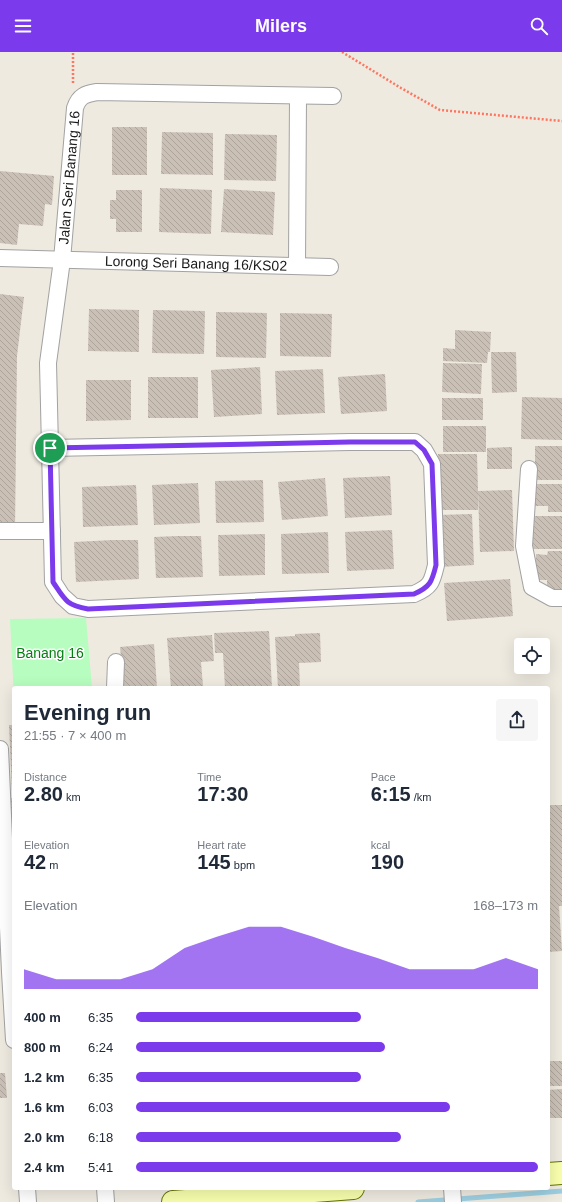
<!DOCTYPE html>
<html lang="en">
<head>
<meta charset="utf-8">
<style>
	:root { --surface:#fff; --page:#f6f6f7; --text:#1f2937; --muted:#747a83; --accent:#7c3aed }
	body { margin:0; font-family:Arial,sans-serif; background:var(--page); color:var(--text); height:100vh; display:flex; flex-direction:column; font-size:15px; white-space:nowrap }
	* { box-sizing:border-box; margin:0 }
	p { font-size:13px; color:var(--muted) }
	.icon { flex:none; width:22px; height:22px; fill:none; stroke:currentColor; stroke-width:2; stroke-linecap:round; stroke-linejoin:round }
	.map { position:relative; flex:1; overflow:hidden }
	.details { position:absolute; left:12px; top:634px; width:538px; height:504px; display:flex; flex-direction:column; background:var(--surface); border-radius:4px; box-shadow:0 4px 16px #0002 }
	.details>* { flex:none }
	.controls { position:absolute; left:514px; top:586px; display:grid; gap:8px }
	.controls a { display:grid; place-items:center; width:36px; height:36px; border-radius:4px; background:var(--surface); box-shadow:0 4px 16px #0002; font-size:20px }
	.pin { position:absolute; display:grid; place-items:center; width:34px; height:34px; color:#fff; margin:-17px; border:2px solid #fff; border-radius:50%; box-shadow:0 1px 4px #0007 }
	.round { display:grid; place-items:center; flex:none; width:42px; height:42px; border-radius:4px; background:var(--page) }
	.overview { display:flex; align-items:center; justify-content:space-between; height:68px; padding:0 12px }
	h1 { font-size:22px; font-weight:700; line-height:30px }
	.metrics { display:grid; grid-template-columns:repeat(3,1fr); gap:6px; height:68px; padding:4px 12px }
	.metrics div { display:grid; align-content:center }
	.metrics b { font-size:20px; font-weight:700 }
	.metrics small { font-size:11px; font-weight:400 }
	.metrics p { font-size:11px }
	.chart { height:112px; padding:8px 12px }
	.chart p { display:flex; justify-content:space-between }
	.chart svg { width:100%; height:72px; margin-top:4px; fill:var(--accent); opacity:.7 }
	ul { padding:0 12px; list-style:none; font-size:13px }
	li { display:grid; grid-template-columns:64px 48px 1fr; align-items:center; height:30px }
	li i { height:10px; border-radius:5px; background:var(--accent) }
	header { display:flex; justify-content:space-between; align-items:center; height:52px; padding:0 12px; background:var(--accent); color:#fff; font-size:18px; font-weight:700 }
	.map>svg:first-child { display:block }
	.park { fill:#b7fdbf }
	.lines { fill:none; stroke-linecap:round; stroke-linejoin:round }
	.stream { stroke:#9ccee0; stroke-width:5 }
	.building { fill:url(#building-back-hatch) }
	.minor-casing { stroke:#a2a2a2; stroke-width:18 }
	.secondary-casing { stroke:#647400; stroke-width:24 }
	.path { stroke:#ff755f; stroke-width:2.5; stroke-dasharray:2 2; stroke-linecap:butt }
	.minor { stroke:#fff; stroke-width:16 }
	.secondary { stroke:#f8fead; stroke-width:22 }
	.route-casing { stroke:#fff; stroke-width:8 }
	.route { stroke:#7c3aed; stroke-width:5 }
	.labels { text-anchor:middle; stroke-width:3; stroke-linejoin:round; paint-order:stroke }
	.street-label { font-size:14px; fill:#1b1b1b; stroke:#fff }
	.park-label { font-size:14px; fill:#038011; stroke:#fff }
</style>
</head>
<body>
<header><svg class="icon" aria-label="menu" viewBox="0 0 24 24"><path d="M4 6h16M4 12h16M4 18h16"/></svg>Milers<svg class="icon" aria-label="search" viewBox="0 0 24 24"><circle cx="10" cy="10" r="6"/><path d="M15 15l6 6"/></svg></header>
<div class="map">
<svg width="562" height="1150" viewBox="0 0 562 1150">
	<defs>
		<pattern id="building-back-hatch" width="6" height="6" patternUnits="userSpaceOnUse"><rect width="6" height="6" fill="#cac0b6"/><path d="M-1 5l2 2M0 0l6 6M5-1l2 2" fill="none" stroke="#ada49c"/></pattern>
	</defs>
	<rect width="100%" height="100%" fill="#eeeae0"/>
	<path class="park" d="M86,566L92,636H14V647L10,567Z"/>
	<g class="lines">
		<path class="stream" d="M418,1150L562,1139"/>
	</g>
	<path class="building" d="M112,75H147V123H112Z
		M162,80L213,81V123L161,122Z
		M225,82L277,83L276,129L224,128Z
		M0,119L54,124L52,153L45,152L43,174L19,172L17,193L0,191Z
		M160,136L212,138L211,182L159,180Z
		M224,137L275,140L273,183L221,180Z
		M116,138H142V180H116V167H110V148H116Z
		M0,242L24,245L17,304L15,478L0,477Z
		M89,257L139,258V300L88,299Z
		M153,258L205,259L204,302L152,301Z
		M216,260L267,261L266,306L216,305Z
		M280,261L332,262L331,305L280,304Z
		M455,278L491,280L490,300H488L487,311L443,309V296L455,297Z
		M491,300H516L517,340L492,341Z
		M443,311L482,312L481,342L442,340Z
		M260,315L262,362L214,365L211,318Z
		M323,317L325,361L277,363L275,319Z
		M385,322L387,359L341,362L338,325Z
		M148,325H198V366H148Z
		M86,328H131V368L86,369Z
		M522,345L562,346V388L521,387Z
		M442,346H483V368H442Z
		M443,374H486V400H443Z
		M535,394H562V428H535Z
		M512,395V417H487V396Z
		M438,402H477L478,439L512,438L514,499L480,500L478,440V458H439Z
		M390,424L392,463L345,466L343,426Z
		M325,426L328,464L282,468L278,430Z
		M263,428L264,470L216,471L215,429Z
		M198,431L200,471L154,473L152,433Z
		M533,432H562V460H548V454H534Z
		M136,433L138,473L83,475L82,435Z
		M472,462L474,513L440,515L438,463Z
		M531,464H562V497H531Z
		M392,478L394,517L347,519L345,480Z
		M328,480L329,521L282,522L281,482Z
		M265,482V523L219,524L218,483Z
		M178,484H201L203,525L156,526L154,485Z
		M113,488H138L139,527L76,530L74,490Z
		M548,499H562V537H547V528H535L536,502L547,503Z
		M510,527L513,564L447,569L444,531Z
		M269,579L272,636H225L223,601H215L214,581Z
		M320,581L321,610L299,611L300,636H278L275,585L295,584V582Z
		M212,583L214,609L201,610L203,634L171,636L167,586Z
		M154,592L157,636H124L120,595Z
		M9,673H14V739H12Z
		M8,746H14V779H9Z
		M548,753H562V854H559L562,899L548,900Z
		M11,799H14V815H11Z
		M548,1009H562V1034H548Z
		M0,1021H5L7,1046H0Z
		M562,1037V1066H548V1038Z"/>
	<g class="lines">
		<defs>
			<g id="minor">
				<path id="s1" d="M0,206L330,215"/>
				<path d="M297,214L298,44"/>
				<path id="s2" d="M50,396L350,390H415L424,398L432,412L436,513C432,530 431,535 414,542L88,557L73,554L62,544L53,530L50,396L48,311L62,208L75,56C79,44 85,42 97,40L333,44"/>
				<path d="M529,417L524,494L532,535L552,546H562"/>
				<path d="M0,479H52"/>
				<path d="M115,636L116,610"/>
				<path d="M0,697L10,920L14,988"/>
				<path d="M27,1136L28,1150"/>
				<path d="M105,1136L106,1150"/>
				<path d="M452,1136L453,1150"/>
			</g>
			<path id="secondary" d="M548,1122L562,1121
				M173,1150L353,1136"/>
		</defs>
		<use href="#minor" class="minor-casing"/>
		<use href="#secondary" class="secondary-casing"/>
		<path class="path" d="M342,0L401,36L440,58L562,69
			M73,31V0"/>
		<use href="#minor" class="minor"/>
		<use href="#secondary" class="secondary"/>
	</g>
	<g class="lines">
		<defs>
			<path id="route" d="M350,390H415L424,398L432,412L436,513C432,530 430,535 414,542L88,557C66,553 65,548 53,530L50,396Z"/>
		</defs>
		<use href="#route" class="route-casing"/>
		<use href="#route" class="route"/>
	</g>
	<g class="labels">
		<g class="street-label">
			<text dy="5" stroke="none"><textPath href="#s2" startOffset="1312">Jalan Seri Banang 16</textPath></text>
			<text dy="5" stroke="none"><textPath href="#s1" startOffset="196">Lorong Seri Banang 16/KS02</textPath></text>
		</g>
		<g class="park-label">
			<text x="50" y="606">Banang 16</text>
		</g>
	</g>
</svg>
<div class="controls">
<a><svg class="icon" aria-label="locate" viewBox="0 0 24 24"><circle cx="12" cy="12" r="6"/><path d="M12 2v4M12 18v4M2 12h4M18 12h4"/></svg></a>
</div>
<div class="pin" style="left:50px;top:396px;background:#1e9e55"><svg class="icon" aria-label="arrive" viewBox="0 0 24 24"><path d="M6 21V4h12l-3 4 3 4H6"/></svg></div>
<section class="details">
<div class="overview"><div><h1>Evening run</h1><p>21:55 · 7 × 400 m</p></div><a class="round"><svg class="icon" aria-label="share" viewBox="0 0 24 24"><path d="M12 15V3M7 8l5-5 5 5M5 13v7h14v-7"/></svg></a></div>
<div class="metrics">
<div><p>Distance</p><b>2.80<small> km</small></b></div>
<div><p>Time</p><b>17:30</b></div>
<div><p>Pace</p><b>6:15<small> /km</small></b></div>
</div>
<div class="metrics">
<div><p>Elevation</p><b>42<small> m</small></b></div>
<div><p>Heart rate</p><b>145<small> bpm</small></b></div>
<div><p>kcal</p><b>190</b></div>
</div>
<div class="chart"><p><span>Elevation</span>168–173 m</p>
<svg viewBox="0 0 160 44" preserveAspectRatio="none"><path d="M0 44V32L10 38L20 38L30 38L40 32L50 19L60 12L70 6L80 6L90 12L100 19L110 25L120 32L130 32L140 32L150 25L160 32V44z"/></svg>
</div>
<ul>
<li><b>400 m</b>6:35<i style="width:56%"></i></li>
<li><b>800 m</b>6:24<i style="width:62%"></i></li>
<li><b>1.2 km</b>6:35<i style="width:56%"></i></li>
<li><b>1.6 km</b>6:03<i style="width:78%"></i></li>
<li><b>2.0 km</b>6:18<i style="width:66%"></i></li>
<li><b>2.4 km</b>5:41<i style="width:100%"></i></li>
</ul>
</section>
</div>
</body>
</html>
